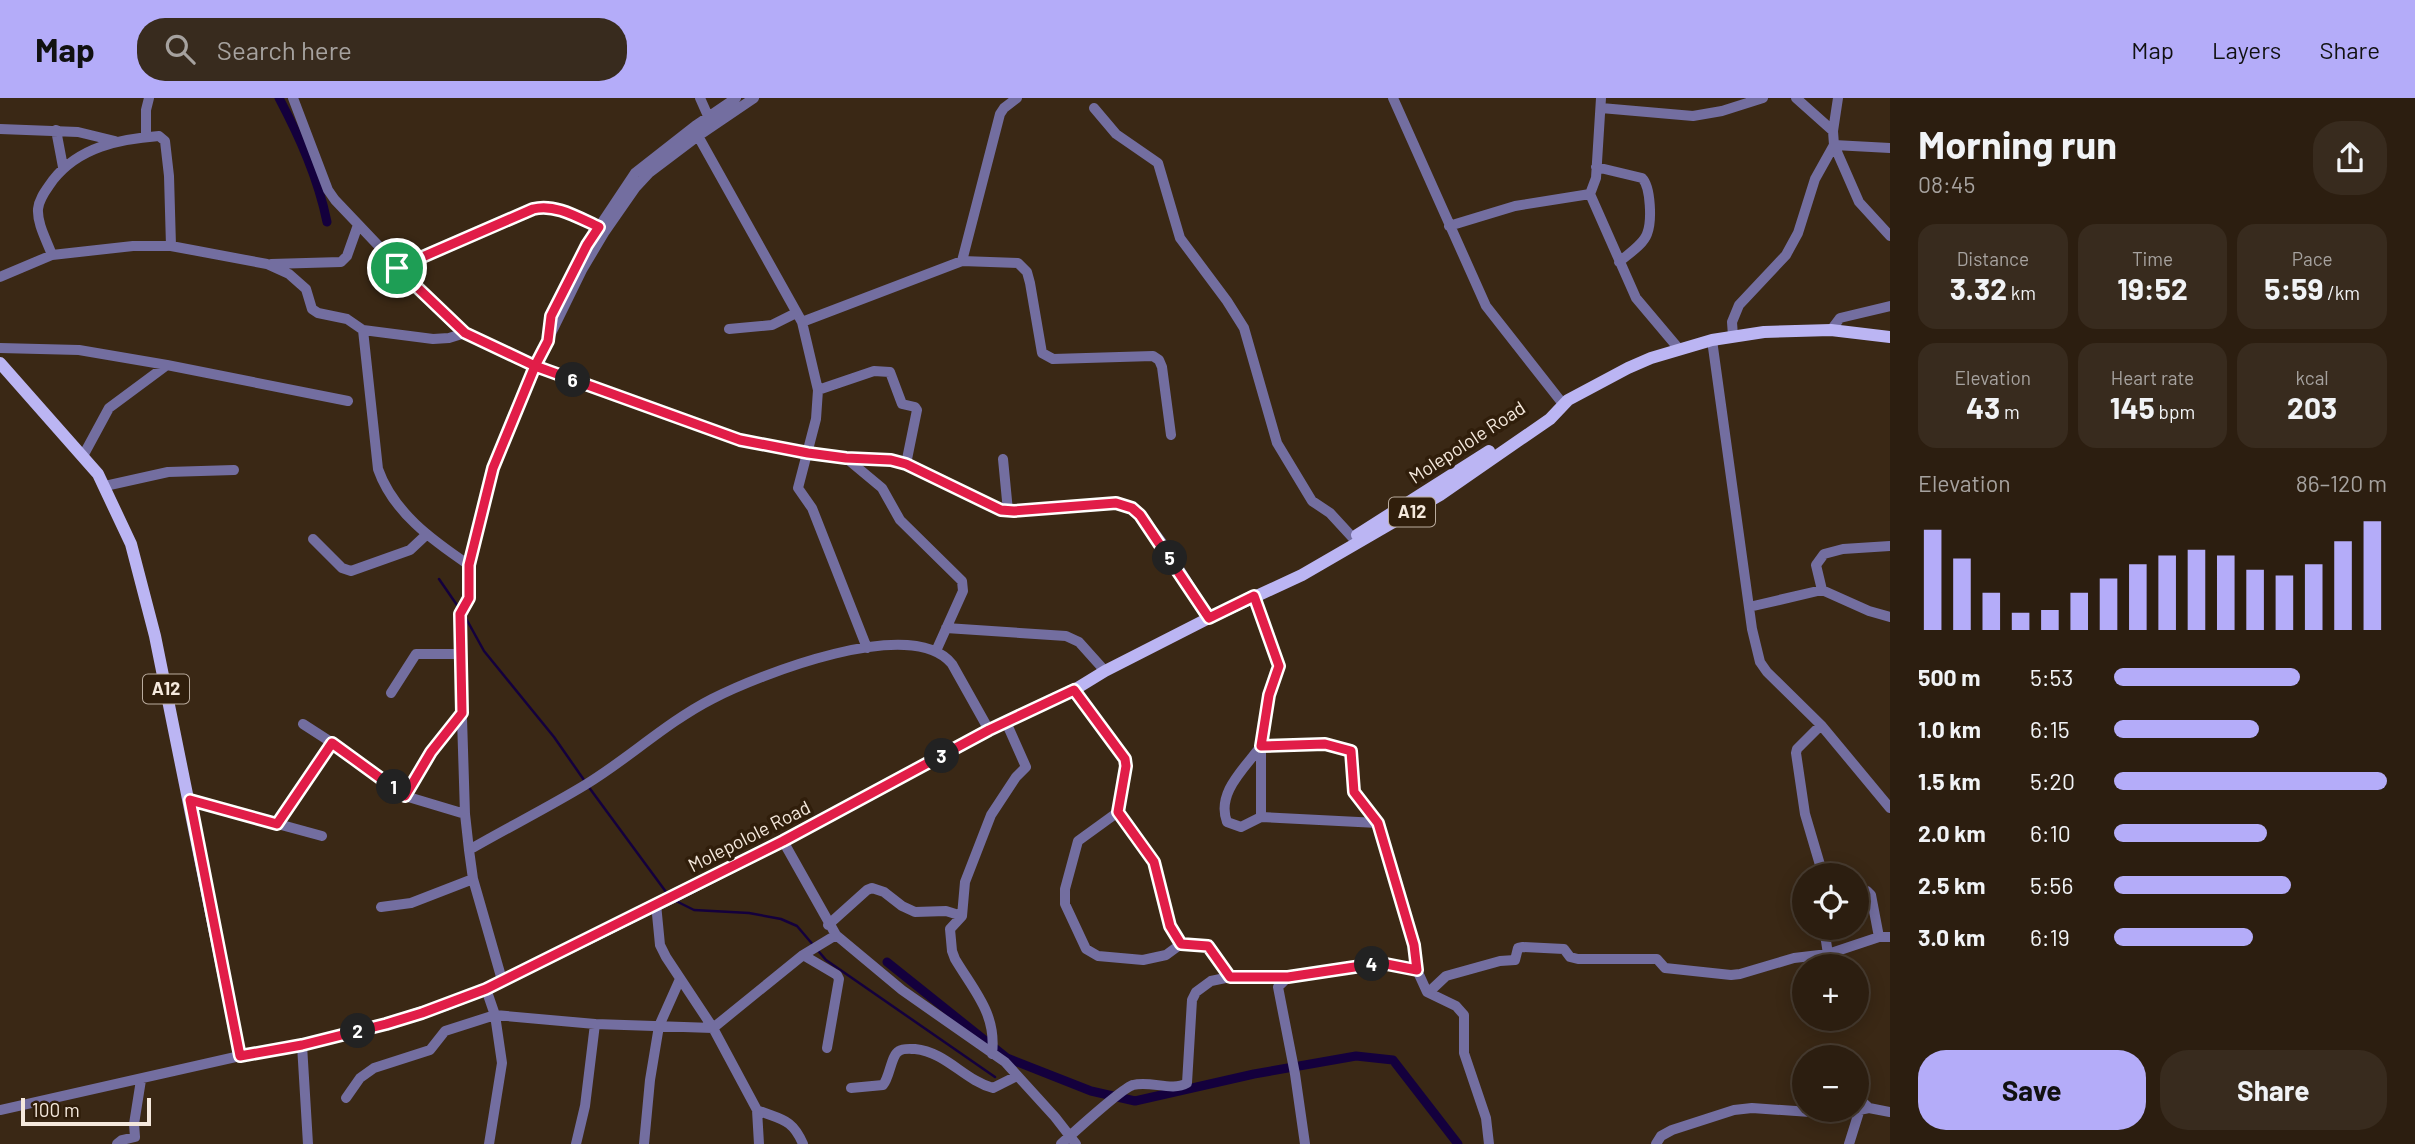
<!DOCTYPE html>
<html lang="en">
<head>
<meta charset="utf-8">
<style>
	:root { --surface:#2c1e10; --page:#382b1e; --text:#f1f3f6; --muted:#a6a29f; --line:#483c30; --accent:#b4acf9 }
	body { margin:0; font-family:Barlow,sans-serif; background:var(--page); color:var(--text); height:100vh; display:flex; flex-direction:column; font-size:26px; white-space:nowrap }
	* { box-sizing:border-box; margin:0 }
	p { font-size:23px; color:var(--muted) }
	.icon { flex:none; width:38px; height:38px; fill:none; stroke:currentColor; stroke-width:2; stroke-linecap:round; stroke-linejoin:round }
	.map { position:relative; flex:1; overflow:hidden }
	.panel { display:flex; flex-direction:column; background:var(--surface); width:525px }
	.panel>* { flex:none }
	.tools { position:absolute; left:1792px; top:765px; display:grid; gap:14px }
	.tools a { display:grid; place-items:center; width:77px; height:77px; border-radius:50%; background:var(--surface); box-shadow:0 4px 18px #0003,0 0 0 2px var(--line); font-size:35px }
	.scale { position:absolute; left:21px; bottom:18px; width:130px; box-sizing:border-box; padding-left:7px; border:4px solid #f5e9dd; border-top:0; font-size:19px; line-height:24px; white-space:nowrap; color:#f5e9dd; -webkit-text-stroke:5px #301e0b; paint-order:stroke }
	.pin { position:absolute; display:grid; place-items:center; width:60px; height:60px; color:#fff; margin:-30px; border:4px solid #fff; border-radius:50%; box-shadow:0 2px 7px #0007 }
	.km { position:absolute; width:35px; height:35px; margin:-18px; border-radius:50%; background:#222; color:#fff; font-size:19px; line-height:35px; text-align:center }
	.round { display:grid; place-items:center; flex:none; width:74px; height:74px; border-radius:28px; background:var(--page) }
	.summary { display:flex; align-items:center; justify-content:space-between; height:119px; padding:0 28px }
	h1 { font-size:38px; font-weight:700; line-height:52px }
	.metrics { display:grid; grid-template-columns:repeat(3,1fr); gap:10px; height:119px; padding:7px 28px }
	.metrics div { display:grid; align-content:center; border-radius:18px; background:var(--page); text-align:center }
	.metrics b { font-size:30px; font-weight:700 }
	.metrics small { font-size:19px; font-weight:400 }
	.metrics p { font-size:19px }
	.chart { height:196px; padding:14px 28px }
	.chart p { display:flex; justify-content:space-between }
	.chart svg { width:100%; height:126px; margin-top:7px; stroke:var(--accent); stroke-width:6 }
	.primary-button { display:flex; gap:14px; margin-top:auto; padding:14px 28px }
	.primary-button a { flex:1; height:80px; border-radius:28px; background:var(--accent); color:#111; font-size:28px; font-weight:700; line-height:80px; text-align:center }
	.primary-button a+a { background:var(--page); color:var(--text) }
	ul { padding:0 28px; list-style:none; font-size:23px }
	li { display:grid; grid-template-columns:112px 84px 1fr; align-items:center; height:52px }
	li i { height:18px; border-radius:9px; background:var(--accent) }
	header { display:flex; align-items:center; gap:42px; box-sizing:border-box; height:98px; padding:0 35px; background:var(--accent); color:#111 }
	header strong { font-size:33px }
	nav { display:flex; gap:38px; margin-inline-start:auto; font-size:24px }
	.search { width:490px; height:63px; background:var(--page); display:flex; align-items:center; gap:18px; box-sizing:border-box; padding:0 24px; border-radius:28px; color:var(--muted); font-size:26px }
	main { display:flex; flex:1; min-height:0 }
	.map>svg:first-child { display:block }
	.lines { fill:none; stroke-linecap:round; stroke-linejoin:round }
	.stream { stroke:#14003d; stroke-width:2.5 }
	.canal { stroke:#14003d; stroke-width:9 }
	.minor { stroke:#736ea0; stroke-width:10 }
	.major { stroke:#bbb5f3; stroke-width:12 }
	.route-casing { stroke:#fff; stroke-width:14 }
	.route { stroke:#e11d48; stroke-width:9 }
	.labels { text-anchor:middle; stroke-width:7; stroke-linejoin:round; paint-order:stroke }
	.shield { fill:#301e0b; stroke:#baac9e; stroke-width:2 }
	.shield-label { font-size:18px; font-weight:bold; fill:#f5e9dd }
	.street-label { font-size:19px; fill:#f5e9dd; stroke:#301e0b }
</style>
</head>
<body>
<header>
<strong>Map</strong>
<div class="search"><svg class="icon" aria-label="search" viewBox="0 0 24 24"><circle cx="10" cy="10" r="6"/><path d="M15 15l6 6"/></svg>Search here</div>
<nav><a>Map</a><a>Layers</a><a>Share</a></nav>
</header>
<main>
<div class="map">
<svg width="1890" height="1046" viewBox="0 0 1890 1046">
	<rect width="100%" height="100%" fill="#3a2815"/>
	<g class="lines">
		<path class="stream" d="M439,481L459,510
			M463,515L484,553L554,639L584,682
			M588,688L669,798
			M674,802L694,812L749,815L781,821L797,828L826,862L995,979"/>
		<path class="canal" d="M279,0C300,40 318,80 327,124
			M887,864L1007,960L1091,993L1135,1003L1254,976L1356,958L1393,962L1458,1046"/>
		<path class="minor" d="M293,0L328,92L335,102L452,225L465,235L535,268L740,342L808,355L846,360L891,362L906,366L1001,412L1124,406C1155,422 1189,489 1209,520
			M700,0L708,18
			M1393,0L1486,208L1563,306
			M1601,0L1596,80L1590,96L1636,200L1679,251
			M1796,0L1833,33
			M1094,10L1116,36L1158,65L1180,140L1227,203L1244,230L1277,345L1312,403L1330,415L1353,440
			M1601,10L1693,18L1722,13L1763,0
			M695,28L698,38L802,224L818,292L816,321L798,390L812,410L867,550
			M0,31L78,34L115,43
			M56,32L63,69
			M146,39V12L149,0
			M1890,50L1834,47L1859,104L1890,138
			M1596,69L1642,80C1651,89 1652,124 1647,136C1643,147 1628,156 1619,164
			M1449,128L1515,108L1590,96
			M52,157C47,143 37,126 38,111C39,100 47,91 53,82C79,49 119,41 159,38L165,43L169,78L171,148
			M962,163L1000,16L1004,10L1017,0
			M271,166L341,164L347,158L358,127
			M397,170L537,110C558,107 580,121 599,129L603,133
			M0,179L52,157L133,148H171L267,166L289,176L306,191L312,211L318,215L347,221L363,232L433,241L449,240L465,235
			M802,224L962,163L1018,165L1027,174L1030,185L1042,255L1053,261L1153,258L1159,262L1162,269L1171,337
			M729,231L772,227L796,215
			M363,232L378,371C393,414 432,442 469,467
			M1831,232L1840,220L1890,208
			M549,236L551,217L587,147L635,75L695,28L736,0
			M1733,238L1732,224L1739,207L1786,157L1798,135L1815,81L1834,47L1833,33L1838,0
			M1712,242L1752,531L1760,564L1767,574L1821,627L1890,710
			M0,250L79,252L167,267L348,303
			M818,292L874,273L890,274L902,306L915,309L917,312L906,366
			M83,358L109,310L167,267
			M846,360L882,390L900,422L962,483L963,493L936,553
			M1003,361L1008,413
			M105,388L168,374L234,372
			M313,441L342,470L351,473L410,452L426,437
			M1822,492L1816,467L1824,456L1843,451L1890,448
			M1254,498L1279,568L1269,597L1261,648V719L1241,729L1227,724C1216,695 1244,671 1261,648L1325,646L1351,652L1354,694L1378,725L1414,847L1417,872L1427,894L1456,908L1464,917V955L1486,1020L1489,1046
			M1749,509L1822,492L1869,513L1890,519
			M946,530L1066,538L1079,544L1105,573
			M1074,592L1125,661L1126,668L1118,714L1154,764L1170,829L1181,846L1208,848L1230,879
			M391,595L416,556H460
			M303,626L351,657L405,698L465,716
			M1821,627L1797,651L1796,655L1805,716L1823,777
			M405,698L431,654L462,615
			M190,702L322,738
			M1118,714L1078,743L1065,791V806L1086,851L1098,858L1143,862L1166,857L1181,846
			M1261,719L1378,725
			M277,726L332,644
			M783,743L836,837L902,892L1005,964L1055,1019L1076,1046
			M469,752C507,730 547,710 585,687C628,661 667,624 712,601C759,577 912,516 952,566L989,632
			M1857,792L1867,793L1871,797L1879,839
			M656,806L660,847L666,859L713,930L757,1012L759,1046
			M381,809L411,805L473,781
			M828,827L867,792L872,790L884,794L902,808L915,814L946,813L962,818
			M1824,830L1828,856
			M803,857L837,877L839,881L827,950
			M1288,879L1278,889L1295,976L1305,1046
			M502,882L473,781L469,752L465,716L460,556V516L469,500V467L493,370L535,268L582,172L604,135L636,89L649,75L698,38L754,0
			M486,891L495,917L502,965L489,1046
			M1429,894L1446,878L1500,863L1515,862L1518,850L1523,849L1564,851L1570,859L1578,861H1657L1665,870L1731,877L1740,876L1794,860L1828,856L1879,839H1890
			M302,947L308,1046
			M992,956C997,916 974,893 955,861L952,853L950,831L962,818L965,784L991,717L1016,679L1026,669L1006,624
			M1804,982L1801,984H1804
			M851,990L883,987C890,979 891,957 899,953C903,950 910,951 915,951C946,954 964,982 993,990L1017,978
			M1857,999L1869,1010
			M346,1000L360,980L374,970L430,952L445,933L495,917L595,926L713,930L803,857L836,837
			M0,1012L240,958
			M757,1012C781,1022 792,1020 803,1046
			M117,1046L122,1042L135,1039L134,1026L141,982
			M576,1046L585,1008L595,926
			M644,1046L650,982L659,928L680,881
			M1061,1046C1072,1036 1124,989 1133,987C1150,982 1172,994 1187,985L1192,902L1196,894L1211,883L1230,879H1288L1381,865L1417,872
			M1656,1046L1661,1038L1672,1032L1734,1012L1752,1010L1839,1016L1869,1010L1890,1014
			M1849,1046L1859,1014"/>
		<path class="major" d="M0,265L98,376L131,446L155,538L240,958L302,947L386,926L448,906L486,891L673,799L783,743L989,632L1074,592L1105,573L1209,520L1302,477L1440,397L1550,321L1568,302L1628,270L1651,260L1712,242L1764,234L1831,232L1890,239
			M1357,437L1489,353"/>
	</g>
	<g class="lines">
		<defs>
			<path id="route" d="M397,170L465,235L535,268L493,370L469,467V500L460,516L462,615L431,654L405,698L332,645L277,726L190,702L240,958L302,947L386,926L422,915L486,891L783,743L989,632L1074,592L1125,661L1126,668L1118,714L1154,764L1170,828L1181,846L1208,848L1230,879H1288L1381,865L1417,872L1414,847L1378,725L1354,694L1351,653L1325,646L1261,648L1269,597L1279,568L1254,498L1209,520L1140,417L1132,410L1116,405L1014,413L1001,412L906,366L891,362L846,360L808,355L740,342L535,268L548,243L551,218L587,147L599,129C579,120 555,105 533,111L397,170"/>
		</defs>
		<use href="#route" class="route-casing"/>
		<use href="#route" class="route"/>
	</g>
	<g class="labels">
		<g class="shield">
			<rect x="1389" y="399.5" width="46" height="29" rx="5"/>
			<rect x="143" y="576.5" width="46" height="29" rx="5"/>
		</g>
		<g class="shield-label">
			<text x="1412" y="420">A12</text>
			<text x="166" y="597">A12</text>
		</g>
		<g class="street-label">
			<text transform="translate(1467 344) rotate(-33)" y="7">Molepolole Road</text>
			<text transform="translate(749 738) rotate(-27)" y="7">Molepolole Road</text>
		</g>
	</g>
</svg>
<div class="tools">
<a><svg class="icon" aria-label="locate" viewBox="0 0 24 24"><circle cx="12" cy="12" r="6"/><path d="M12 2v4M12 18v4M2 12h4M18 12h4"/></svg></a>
<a>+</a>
<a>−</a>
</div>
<div class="scale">100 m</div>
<div class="pin" style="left:397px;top:170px;background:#1e9e55"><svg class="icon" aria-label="arrive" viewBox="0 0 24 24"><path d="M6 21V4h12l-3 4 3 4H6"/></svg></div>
<b class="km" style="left:394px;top:689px">1</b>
<b class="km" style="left:358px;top:933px">2</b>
<b class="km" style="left:942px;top:658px">3</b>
<b class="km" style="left:1372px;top:866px">4</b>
<b class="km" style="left:1170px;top:460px">5</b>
<b class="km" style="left:573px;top:282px">6</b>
</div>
<section class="panel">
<div class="summary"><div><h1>Morning run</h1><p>08:45</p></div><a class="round"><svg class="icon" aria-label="share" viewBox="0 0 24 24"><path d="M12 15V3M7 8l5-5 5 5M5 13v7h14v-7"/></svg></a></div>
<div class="metrics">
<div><p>Distance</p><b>3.32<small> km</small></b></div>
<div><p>Time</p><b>19:52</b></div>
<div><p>Pace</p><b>5:59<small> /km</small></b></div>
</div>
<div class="metrics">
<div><p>Elevation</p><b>43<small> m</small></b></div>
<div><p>Heart rate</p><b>145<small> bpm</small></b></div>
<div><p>kcal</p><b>203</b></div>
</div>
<div class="chart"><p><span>Elevation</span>86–120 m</p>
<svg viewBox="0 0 160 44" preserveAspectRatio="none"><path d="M5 44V9M15 44V19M25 44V31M35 44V38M45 44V37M55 44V31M65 44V26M75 44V21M85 44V18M95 44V16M105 44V18M115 44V23M125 44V25M135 44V21M145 44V13M155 44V6"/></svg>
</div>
<ul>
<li><b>500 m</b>5:53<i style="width:68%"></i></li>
<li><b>1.0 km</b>6:15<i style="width:53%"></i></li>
<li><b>1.5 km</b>5:20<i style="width:100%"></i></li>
<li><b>2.0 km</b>6:10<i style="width:56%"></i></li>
<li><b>2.5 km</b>5:56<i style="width:65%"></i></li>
<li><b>3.0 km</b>6:19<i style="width:51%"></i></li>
</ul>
<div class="primary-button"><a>Save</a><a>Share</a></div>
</section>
</main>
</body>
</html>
